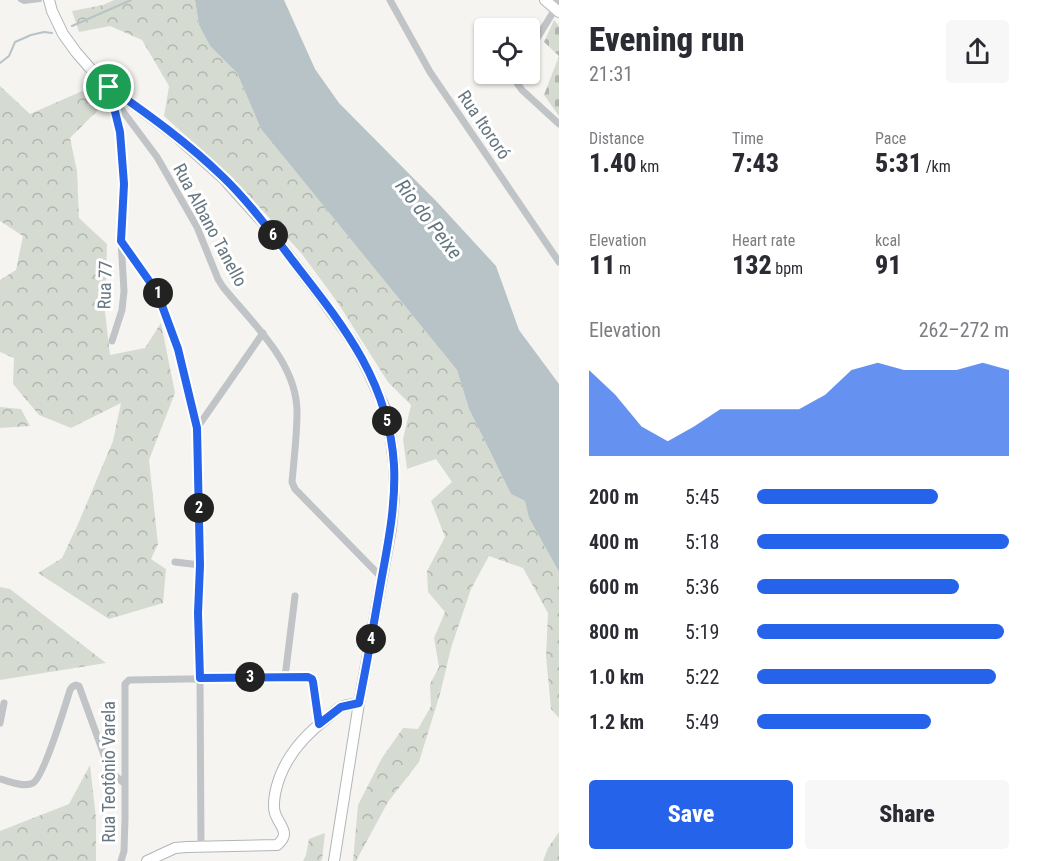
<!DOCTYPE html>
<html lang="en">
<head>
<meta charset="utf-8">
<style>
	:root { --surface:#fff; --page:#f7f7f7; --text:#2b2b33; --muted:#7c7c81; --accent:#2563eb }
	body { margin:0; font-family:"Roboto Condensed",sans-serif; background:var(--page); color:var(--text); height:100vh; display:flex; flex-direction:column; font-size:22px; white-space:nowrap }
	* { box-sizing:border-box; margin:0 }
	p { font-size:20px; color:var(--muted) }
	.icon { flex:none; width:33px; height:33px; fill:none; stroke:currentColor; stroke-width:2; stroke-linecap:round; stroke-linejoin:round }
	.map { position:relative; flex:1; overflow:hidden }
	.drawer { display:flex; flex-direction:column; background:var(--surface); width:480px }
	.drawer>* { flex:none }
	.controls { position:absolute; left:474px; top:18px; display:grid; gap:12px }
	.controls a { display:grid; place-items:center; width:66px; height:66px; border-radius:6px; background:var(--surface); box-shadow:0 2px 4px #0004; font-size:30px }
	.pin { position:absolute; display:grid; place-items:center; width:51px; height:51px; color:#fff; margin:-26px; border:3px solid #fff; border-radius:50%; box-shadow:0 2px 6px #0007 }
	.km { position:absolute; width:30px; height:30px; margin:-15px; border-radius:50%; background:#222; color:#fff; font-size:16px; line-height:30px; text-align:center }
	.round { display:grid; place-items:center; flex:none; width:63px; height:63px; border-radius:6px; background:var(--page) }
	.headline { display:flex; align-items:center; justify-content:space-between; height:102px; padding:0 30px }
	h1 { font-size:33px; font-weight:800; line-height:45px }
	.figures { display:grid; grid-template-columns:repeat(3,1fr); gap:9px; height:102px; padding:6px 30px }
	.figures div { display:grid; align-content:center }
	.figures b { font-size:26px; font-weight:800 }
	.figures small { font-size:16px; font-weight:400 }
	.figures p { font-size:16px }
	.chart { height:168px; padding:12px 30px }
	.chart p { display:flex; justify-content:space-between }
	.chart svg { width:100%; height:108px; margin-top:6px; fill:var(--accent); opacity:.7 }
	.cta { display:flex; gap:12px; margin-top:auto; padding:12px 30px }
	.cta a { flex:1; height:69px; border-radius:6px; background:var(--accent); color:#fff; font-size:24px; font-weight:800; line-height:69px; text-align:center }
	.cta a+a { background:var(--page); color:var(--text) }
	ul { padding:0 30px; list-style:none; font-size:20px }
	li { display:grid; grid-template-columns:96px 72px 1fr; align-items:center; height:45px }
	li i { height:15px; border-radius:8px; background:var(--accent) }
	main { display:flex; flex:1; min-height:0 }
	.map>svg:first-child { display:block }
	.forest { fill:url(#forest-crowns) }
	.cemetery { fill:url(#cemetery-stones) }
	.water { fill:#b7c3c6 }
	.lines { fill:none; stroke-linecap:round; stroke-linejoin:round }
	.stream { stroke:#b7c3c6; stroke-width:2 }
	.secondary-casing { stroke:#b0b6b9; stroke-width:12 }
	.primary-casing { stroke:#b1b6b9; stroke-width:12 }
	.lane { stroke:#c0c4c7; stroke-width:4 }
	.street { stroke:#c0c4c7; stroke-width:7 }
	.secondary { stroke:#fff; stroke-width:10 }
	.primary { stroke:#fff; stroke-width:10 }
	.route-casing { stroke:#fff; stroke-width:12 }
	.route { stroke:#2563eb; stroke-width:8 }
	.labels { text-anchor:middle; stroke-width:6; stroke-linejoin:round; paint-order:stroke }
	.street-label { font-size:18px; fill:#657680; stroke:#fff }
	.water-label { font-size:20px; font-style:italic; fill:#61777d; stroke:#fff }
</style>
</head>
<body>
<main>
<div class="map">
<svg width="559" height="861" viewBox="0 0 559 861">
	<defs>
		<pattern id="forest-crowns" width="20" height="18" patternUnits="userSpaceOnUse" patternTransform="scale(1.5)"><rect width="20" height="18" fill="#d6dbd2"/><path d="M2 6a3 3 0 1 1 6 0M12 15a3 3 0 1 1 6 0" fill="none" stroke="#b1b6b0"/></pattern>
		<pattern id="cemetery-stones" width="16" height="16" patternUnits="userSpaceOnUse" patternTransform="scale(1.5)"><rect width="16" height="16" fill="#d6dbd2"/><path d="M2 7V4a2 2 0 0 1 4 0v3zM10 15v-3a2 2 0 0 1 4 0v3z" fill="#b1b6b0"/></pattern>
	</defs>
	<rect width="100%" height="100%" fill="#f5f4f1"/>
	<path class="forest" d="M114,0H195L199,25L210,46L237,73L261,129L457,370L469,409L511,494L525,501L529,518L559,572V718L551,709L546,656L548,613L523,568L489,556L471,589L451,648L440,694L419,762L388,802L356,861H353L358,805L382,758L403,728L418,729L431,706L430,684L439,667L434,638L445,612L428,592L427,571L445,537L431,501L452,482L436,459L407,469L403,439L411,405L388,382L338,303L302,254L233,178L164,116L169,86L142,40L110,26L79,32L72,11L103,5Z
		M96,85L108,100L70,138L77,171L79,218L107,244L105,312L110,355L145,348L161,323L175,393L149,460L158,544L151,559L166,569L163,603L109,619L38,573L62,558L78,524L113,441L121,403L71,428L39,415L13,384L14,358L0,352V280L16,270L23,236L0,221V86L30,114Z
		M0,407L21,409L30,426L0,428Z
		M0,587L10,589L106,663L0,680Z
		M90,765L96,818V861H0V831L69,804Z
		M559,832V861H543L548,848Z
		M325,833L322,860L320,861H303L306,855L309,839Z"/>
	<path class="cemetery" d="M554,20L559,26V56L544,42Z
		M559,56V116L544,95Z"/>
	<path class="water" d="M195,0H284L315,69L339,103L438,203L496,266L519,330L559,384V572L529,518L525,501L511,494L469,409L457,370L261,129L237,73L210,46L199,25Z"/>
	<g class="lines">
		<path class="stream" d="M72,26L131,0
			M0,63L9,56L15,42L31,35L44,32L52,33"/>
		<defs>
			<path id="secondary" d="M545,0L559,12
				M147,861L175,848L187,847L277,845C292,833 279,826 275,813C273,807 274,800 275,794C281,762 301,738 326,719C331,715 336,710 341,707C346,705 354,704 359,703"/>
			<path id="primary" d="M49,0L52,11L63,34L76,52L89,67L109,86L177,137L223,178L268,228L320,296L354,344L368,371L385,409L391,439L394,464V498L391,529L359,703L334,861"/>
		</defs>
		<use href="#secondary" class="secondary-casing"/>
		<use href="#primary" class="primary-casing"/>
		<path class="lane" d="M20,0L24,2L40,0"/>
		<path class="street" d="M390,0L430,72L559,262
			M530,50L555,9L558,0
			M516,74L517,83L522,90L559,124
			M113,98L157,157L197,227L218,279L223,287C252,323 297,362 297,412C297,435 294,459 292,482L295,489L382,578
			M121,241L157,292L179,349L197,428L200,565L198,613L200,678L201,846
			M112,341L122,310L124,291L121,241L124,184L120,132L113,101
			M197,428L263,333
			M175,562L200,565
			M285,677L295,596
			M0,723L4,703
			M0,779C9,781 24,788 33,783C44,777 65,706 70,690L72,687L76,685L79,686L107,763L113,774L124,783
			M121,861L124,851L125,819V684L129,680L308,677L312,679L313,682L319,724"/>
		<use href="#secondary" class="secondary"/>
		<use href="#primary" class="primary"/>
	</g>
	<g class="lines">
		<defs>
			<path id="route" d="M109,87C149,115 188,143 223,177C249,202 271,232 293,261C342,324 389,381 394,465C396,505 388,543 381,582C374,623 367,663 359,703L341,707L319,724L313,682L312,679L308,677L200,678L198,613L200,565L197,428L178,349L157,292L121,241L124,184L120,132Z"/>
		</defs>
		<use href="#route" class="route-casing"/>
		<use href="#route" class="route"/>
	</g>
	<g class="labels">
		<g class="street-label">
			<text transform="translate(484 125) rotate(56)" y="6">Rua Itororó</text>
			<text transform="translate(210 225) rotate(62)" y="6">Rua Albano Tanello</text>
			<text transform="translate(105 285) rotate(-88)" y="6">Rua 77</text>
			<text transform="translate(109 772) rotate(-90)" y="6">Rua Teotônio Varela</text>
		</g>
		<g class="water-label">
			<text transform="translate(429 219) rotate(52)" y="7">Rio do Peixe</text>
		</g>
	</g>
</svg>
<div class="controls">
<a><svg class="icon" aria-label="locate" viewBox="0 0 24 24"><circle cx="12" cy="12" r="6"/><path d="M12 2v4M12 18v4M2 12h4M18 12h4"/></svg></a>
</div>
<div class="pin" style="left:109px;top:87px;background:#1e9e55"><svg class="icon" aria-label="arrive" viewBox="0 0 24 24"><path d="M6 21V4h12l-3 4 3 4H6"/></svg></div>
<b class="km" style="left:158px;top:293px">1</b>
<b class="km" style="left:199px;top:508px">2</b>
<b class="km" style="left:250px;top:677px">3</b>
<b class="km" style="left:371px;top:639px">4</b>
<b class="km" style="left:387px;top:421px">5</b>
<b class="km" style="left:273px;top:235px">6</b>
</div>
<section class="drawer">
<div class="headline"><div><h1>Evening run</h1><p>21:31</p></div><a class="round"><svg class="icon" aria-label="share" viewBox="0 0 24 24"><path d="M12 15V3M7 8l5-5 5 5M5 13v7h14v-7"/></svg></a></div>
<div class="figures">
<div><p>Distance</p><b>1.40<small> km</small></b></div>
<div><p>Time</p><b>7:43</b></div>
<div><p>Pace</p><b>5:31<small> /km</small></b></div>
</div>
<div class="figures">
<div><p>Elevation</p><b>11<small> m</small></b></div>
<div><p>Heart rate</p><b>132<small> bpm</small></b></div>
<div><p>kcal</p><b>91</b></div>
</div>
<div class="chart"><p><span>Elevation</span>262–272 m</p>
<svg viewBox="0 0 160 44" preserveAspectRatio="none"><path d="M0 44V9L10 19L20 32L30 38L40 32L50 25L60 25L70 25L80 25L90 19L100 9L110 6L120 9L130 9L140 9L150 6L160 9V44z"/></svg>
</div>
<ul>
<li><b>200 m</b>5:45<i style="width:72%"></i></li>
<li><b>400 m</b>5:18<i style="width:100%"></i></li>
<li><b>600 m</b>5:36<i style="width:80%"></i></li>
<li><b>800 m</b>5:19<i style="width:98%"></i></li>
<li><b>1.0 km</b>5:22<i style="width:95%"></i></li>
<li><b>1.2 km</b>5:49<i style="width:69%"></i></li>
</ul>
<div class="cta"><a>Save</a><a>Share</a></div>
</section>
</main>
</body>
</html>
